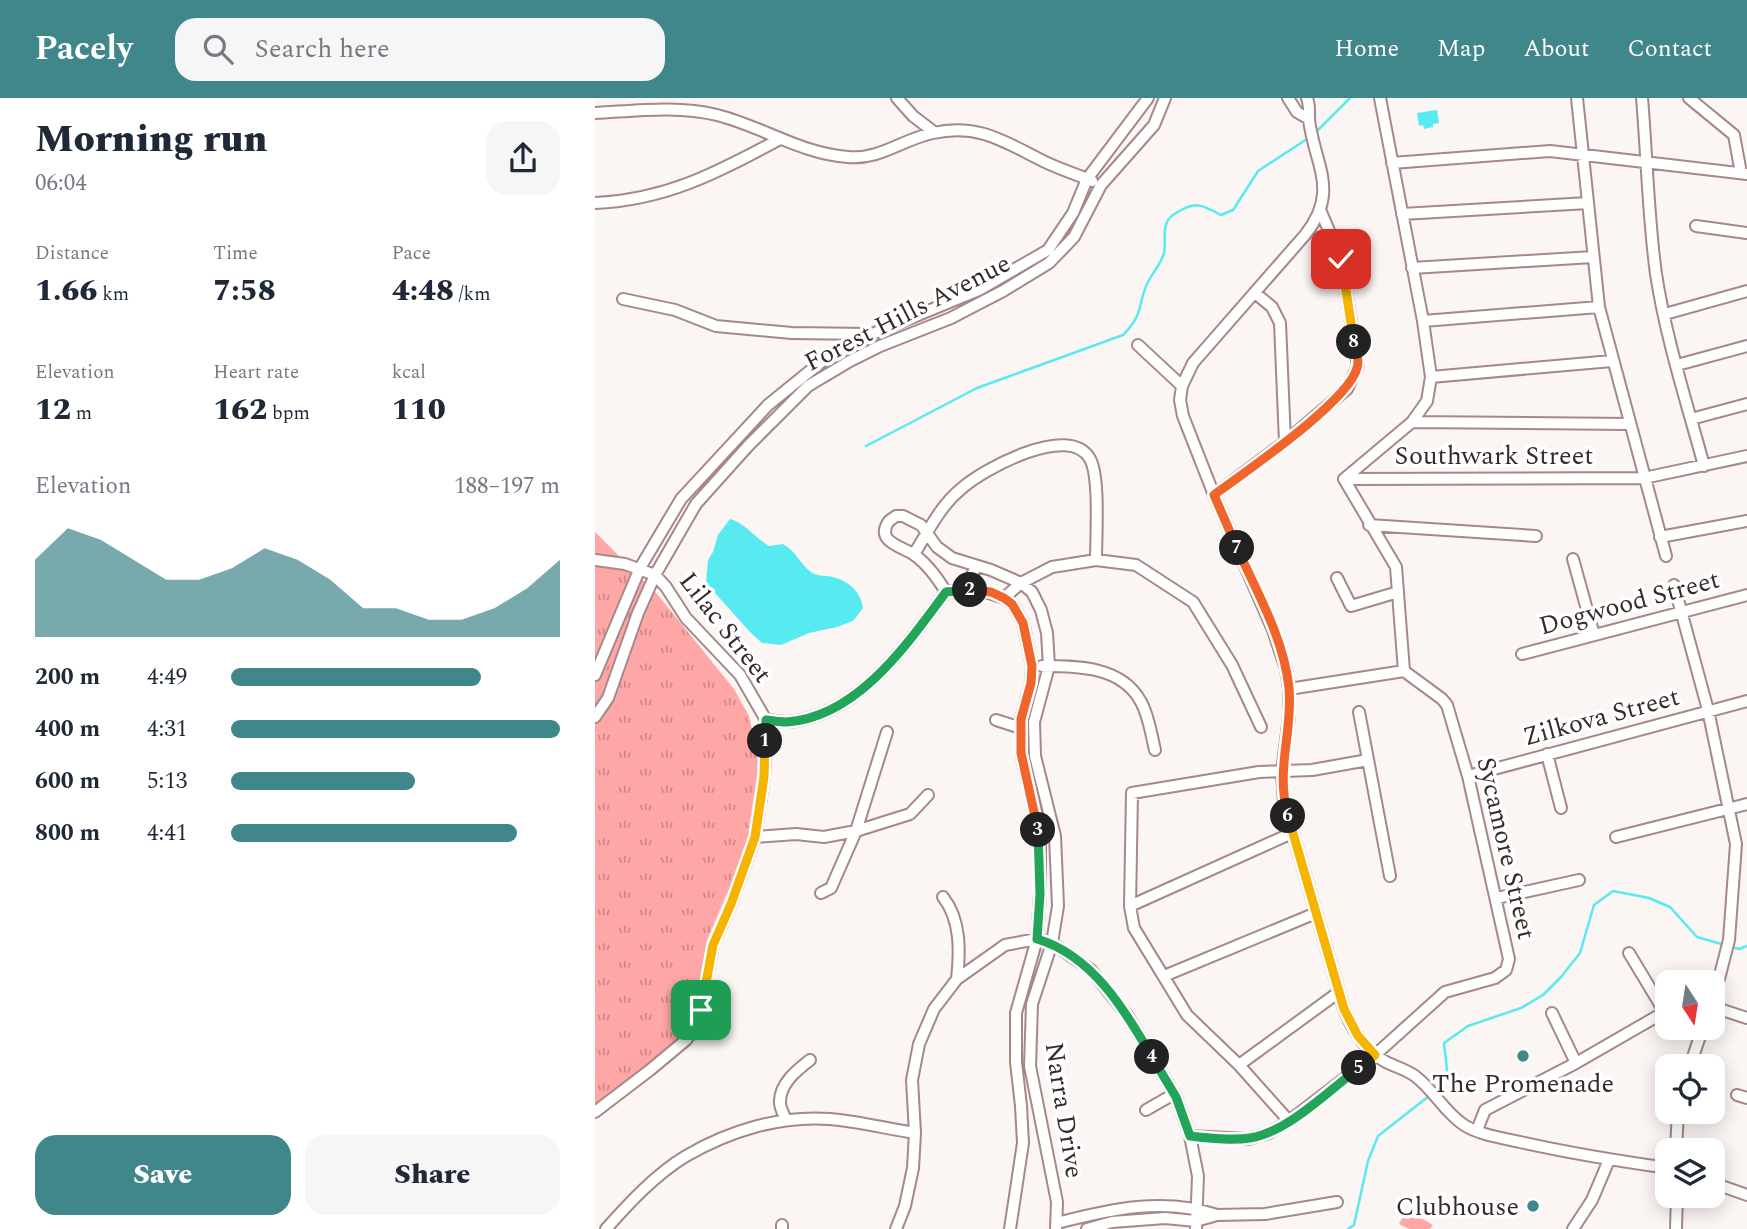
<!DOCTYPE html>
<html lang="en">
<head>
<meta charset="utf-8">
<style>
	:root { --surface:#fff; --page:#f6f6f7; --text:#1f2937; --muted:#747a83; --accent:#3f878b }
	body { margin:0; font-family:Spectral,serif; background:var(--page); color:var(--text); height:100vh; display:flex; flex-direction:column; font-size:26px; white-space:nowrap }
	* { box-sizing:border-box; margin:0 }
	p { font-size:23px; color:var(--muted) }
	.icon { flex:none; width:38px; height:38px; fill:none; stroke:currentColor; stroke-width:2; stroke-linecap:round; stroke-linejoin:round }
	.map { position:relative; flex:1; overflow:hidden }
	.sheet { display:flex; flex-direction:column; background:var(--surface); width:595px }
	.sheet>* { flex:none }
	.needle { width:46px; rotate:168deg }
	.buttons { position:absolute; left:1060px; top:872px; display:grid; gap:14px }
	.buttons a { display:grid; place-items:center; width:70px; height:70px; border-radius:14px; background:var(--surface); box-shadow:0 4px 18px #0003; font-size:35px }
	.pin { position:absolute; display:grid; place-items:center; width:60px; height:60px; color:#fff; margin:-30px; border-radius:14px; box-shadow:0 4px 10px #0006 }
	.km { position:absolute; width:35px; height:35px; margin:-18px; border-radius:50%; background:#222; color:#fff; font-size:19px; line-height:35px; text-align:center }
	.round { display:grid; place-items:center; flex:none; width:74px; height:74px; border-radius:21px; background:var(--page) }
	.summary { display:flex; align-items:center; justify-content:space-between; height:119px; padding:0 35px }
	h1 { font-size:38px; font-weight:800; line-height:52px }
	.figures { display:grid; grid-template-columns:repeat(3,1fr); gap:10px; height:119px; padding:7px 35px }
	.figures div { display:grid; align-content:center }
	.figures b { font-size:30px; font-weight:800 }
	.figures small { font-size:19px; font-weight:400 }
	.figures p { font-size:19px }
	.chart { height:196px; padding:14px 35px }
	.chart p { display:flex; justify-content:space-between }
	.chart svg { width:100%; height:126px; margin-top:7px; fill:var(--accent); opacity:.7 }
	.primary-button { display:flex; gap:14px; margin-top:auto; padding:14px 35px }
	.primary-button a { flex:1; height:80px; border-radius:21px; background:var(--accent); color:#fff; font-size:28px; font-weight:800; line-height:80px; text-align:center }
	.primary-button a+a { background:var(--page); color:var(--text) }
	ul { padding:0 35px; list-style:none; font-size:23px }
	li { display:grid; grid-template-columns:112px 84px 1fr; align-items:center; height:52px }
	li i { height:18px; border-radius:9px; background:var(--accent) }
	header { display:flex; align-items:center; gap:42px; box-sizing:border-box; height:98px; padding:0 35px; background:var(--accent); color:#fff }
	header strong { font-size:33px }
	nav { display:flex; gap:38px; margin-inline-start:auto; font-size:24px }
	.search { width:490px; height:63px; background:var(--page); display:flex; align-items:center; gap:18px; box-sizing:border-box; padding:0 24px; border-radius:21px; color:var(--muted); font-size:26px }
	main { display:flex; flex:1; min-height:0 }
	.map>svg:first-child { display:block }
	.grass { fill:url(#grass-tufts) }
	.garden { fill:#ffa7a6 }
	.water { fill:#58eaf1 }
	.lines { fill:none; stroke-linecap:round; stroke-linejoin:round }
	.stream { stroke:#58eaf1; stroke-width:2.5 }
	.street-casing { stroke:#a58887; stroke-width:14 }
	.street { stroke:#fff; stroke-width:10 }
	.split-1-casing { stroke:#fff; stroke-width:14 }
	.split-2-casing { stroke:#fff; stroke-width:14 }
	.split-3-casing { stroke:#fff; stroke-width:14 }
	.split-4-casing { stroke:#fff; stroke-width:14 }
	.split-5-casing { stroke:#fff; stroke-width:14 }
	.split-6-casing { stroke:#fff; stroke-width:14 }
	.split-7-casing { stroke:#fff; stroke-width:14 }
	.split-8-casing { stroke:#fff; stroke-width:14 }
	.split-9-casing { stroke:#fff; stroke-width:14 }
	.split-1 { stroke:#f5b400; stroke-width:9 }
	.split-2 { stroke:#22a559; stroke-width:9 }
	.split-3 { stroke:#f0652b; stroke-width:9 }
	.split-4 { stroke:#22a559; stroke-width:9 }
	.split-5 { stroke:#22a559; stroke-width:9 }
	.split-6 { stroke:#f5b400; stroke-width:9 }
	.split-7 { stroke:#f0652b; stroke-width:9 }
	.split-8 { stroke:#f0652b; stroke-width:9 }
	.split-9 { stroke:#f5b400; stroke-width:9 }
	.poi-dot { fill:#3f878b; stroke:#fff; stroke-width:2.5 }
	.labels { text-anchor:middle; stroke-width:7; stroke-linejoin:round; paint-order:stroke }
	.street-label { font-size:26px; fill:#362a2a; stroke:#fff }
	.poi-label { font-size:26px; fill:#362a2a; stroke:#fff }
</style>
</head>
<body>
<header>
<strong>Pacely</strong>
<div class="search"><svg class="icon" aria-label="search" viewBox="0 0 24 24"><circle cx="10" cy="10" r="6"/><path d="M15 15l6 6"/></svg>Search here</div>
<nav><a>Home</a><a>Map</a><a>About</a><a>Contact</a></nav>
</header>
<main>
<section class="sheet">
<div class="summary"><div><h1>Morning run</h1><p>06:04</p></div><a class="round"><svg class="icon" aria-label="share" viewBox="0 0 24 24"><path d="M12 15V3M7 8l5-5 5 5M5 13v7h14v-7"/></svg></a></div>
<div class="figures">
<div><p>Distance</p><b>1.66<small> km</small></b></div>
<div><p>Time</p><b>7:58</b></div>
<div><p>Pace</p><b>4:48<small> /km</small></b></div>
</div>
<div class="figures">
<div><p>Elevation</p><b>12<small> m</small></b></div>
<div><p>Heart rate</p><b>162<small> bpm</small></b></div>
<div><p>kcal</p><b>110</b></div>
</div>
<div class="chart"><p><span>Elevation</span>188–197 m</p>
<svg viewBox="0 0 160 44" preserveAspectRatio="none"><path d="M0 44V17L10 6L20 10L30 17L40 24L50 24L60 20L70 13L80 17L90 24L100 34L110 34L120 38L130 38L140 34L150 27L160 17V44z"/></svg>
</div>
<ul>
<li><b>200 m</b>4:49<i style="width:76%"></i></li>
<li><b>400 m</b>4:31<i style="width:100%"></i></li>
<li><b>600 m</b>5:13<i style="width:56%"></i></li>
<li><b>800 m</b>4:41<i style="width:87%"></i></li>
</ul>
<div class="primary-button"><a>Save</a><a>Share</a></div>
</section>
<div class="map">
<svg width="1152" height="1131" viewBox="0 0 1152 1131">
	<defs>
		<pattern id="grass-tufts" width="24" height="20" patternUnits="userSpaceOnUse" patternTransform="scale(1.75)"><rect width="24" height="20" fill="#ffa7a6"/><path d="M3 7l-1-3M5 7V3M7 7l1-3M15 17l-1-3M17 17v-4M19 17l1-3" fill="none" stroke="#cf8887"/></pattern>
	</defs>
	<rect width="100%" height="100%" fill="#fbf5f4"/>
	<path class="grass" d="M0,434L63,497L139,591L154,618L164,663L151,751L112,842L96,925L55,969L0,1008Z"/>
	<path class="garden" d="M812,1112L838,1127L835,1131H814L804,1126Z"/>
	<path class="water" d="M842,12L844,25L838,26V29L829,31L828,27L824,28L822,15Z
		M135,421C149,424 160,440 174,448L188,446C201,453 205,466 216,474C223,479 230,477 238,479C255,484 265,493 268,510L258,523L242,529L214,535L186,547L167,545L155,534L111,485L113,462L118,454L123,437Z"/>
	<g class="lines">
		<path class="stream" d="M720,35L755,0
			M271,348L382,290L528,237C550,215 542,206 553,184C558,174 566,166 569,155C571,146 568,136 571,127C572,121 576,118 581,115C600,103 606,106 626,117L638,112L663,73L715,39
			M1136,849L1144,851L1152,848
			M839,993L853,981L849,945L873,928L926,910L948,897L966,879L985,855L999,807L1018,793L1054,800L1075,809L1102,839L1130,847
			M753,1131L759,1127L773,1063L783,1038L834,998"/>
		<defs>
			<path id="street" d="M302,0L318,18L339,34
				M693,0L702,14L714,21
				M712,0C715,8 714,13 714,22C720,68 745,93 710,137L598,265L587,288L585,302L588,318L619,397L678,532L691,571L694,591V619L687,674L689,704L749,911C758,933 770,953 791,964C801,969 812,972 820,978C839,992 849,1014 869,1027C885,1037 907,1040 925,1044C974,1055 1023,1063 1073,1070
				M982,0L1004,209L1071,458
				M1047,0C1052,58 1053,118 1061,176C1071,241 1092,305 1109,368
				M1094,0L1139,37L1146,75
				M0,15C39,13 83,7 122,17C166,28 207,56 253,59C285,62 308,41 338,35C384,25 410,44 448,63C464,71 481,76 497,83
				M797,65L955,53L1152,76
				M0,105C72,102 123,74 185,41
				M807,116L993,105
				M1101,128L1152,135
				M817,170L998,159
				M660,195L677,209L685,225L690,344
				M28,201L80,212L121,228L197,235L273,236
				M1070,216L1152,193
				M828,223L1004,209
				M543,247L587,288
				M1082,267L1152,248
				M836,279L1017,263
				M1096,321L1152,306
				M817,324L1034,326
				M749,381L817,324L832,303L836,279L828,223L785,0
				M749,381L1049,380L1152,358
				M749,381L801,469L809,573
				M619,397L690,344L752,291L763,268L746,161L726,114
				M774,427L941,438
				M1065,439L1152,423
				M319,456C333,434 345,408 366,391C388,371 475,324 495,361C505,378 501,439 501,462
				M978,461L999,537
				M0,462L30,466L60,477L71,489L91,520L145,577L171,622L169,679L160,739L136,806L118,847L103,925L91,942L55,972L0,1014
				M742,480L756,508L803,494
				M1079,487L1113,612L1141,746L1134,842L1118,904
				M371,491L381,468
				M351,494C343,481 332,465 318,456C305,448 280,443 294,423L301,418H308L326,427L342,449L357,460L396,472L426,485L437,494L446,512L452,535L454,568L439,624L440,658L460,738L463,808L457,845L437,906L435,968L462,1104L461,1131
				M351,494L382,491L409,500L417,506L428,525L437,568L436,585L426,621V655L445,738V796L442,841L421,915V964L426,1008L428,1045L415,1131
				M409,500L426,485L457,469L501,462L541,467L598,504L637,567L666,629
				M927,556L1152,497
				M447,568C482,568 527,568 546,604C554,618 556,636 560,652
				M0,577L45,470L86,401L173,307L231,260L277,236L384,192L453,152L478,115L492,81L553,0
				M764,614L795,778
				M0,619L13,600L43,515L60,477L101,406L153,348L213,288L255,263L285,248L356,220L408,193L454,165L479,139L506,87L559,27L570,0
				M171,622C178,622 185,624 192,624C263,619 313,545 351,494
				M401,622L426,630
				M952,656L966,710
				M873,678L1152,603
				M160,739L201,736L229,739L261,733L315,716L333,697
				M1021,739L1152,706
				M226,795L236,790L261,733L292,634
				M348,799C366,822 365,853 362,881
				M902,800L984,782
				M535,808L697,735
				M1034,855L1069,913
				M569,878L721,815
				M1118,909L1152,920
				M957,915L981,965
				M644,967L744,894
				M1095,968L1108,929
				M1142,997L1152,1000
				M551,1012L579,996
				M191,1022C189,1017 185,1010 185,1005C184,986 202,972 215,962
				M694,1023L644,967L592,917L539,830L535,808L537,695L664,674L717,672L773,662
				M882,1032L890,1012L981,965L1073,912
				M595,1038L653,1041L674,1035L694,1023L780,957L850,894L900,880L911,872L914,861L873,678L852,607L847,601L809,573L694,591
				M1081,1052L1083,1013
				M1118,1085L1152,1097
				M462,1125C516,1111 569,1099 622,1117
				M187,1127V1131
				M11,1131C34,1105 61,1076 91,1058C134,1033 185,1017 235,1021C262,1023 293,1031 320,1035
				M301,1131L310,1108L318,1070L320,1035L317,982L324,946L339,911L362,881L410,847L442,841L457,845L496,872L532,917L581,999L595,1038L603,1078L601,1131
				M492,1131L517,1124L570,1120L601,1123L622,1117L670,1116L742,1104
				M978,1131L997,1102L1014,1062
				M1081,1131L1082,1097"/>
		</defs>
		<use href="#street" class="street-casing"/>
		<use href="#street" class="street"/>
	</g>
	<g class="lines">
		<defs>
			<path id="split-1" d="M106,912L118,847L136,806L160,739L169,679L170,643"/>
			<path id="split-2" d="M170,643L171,622C178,623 185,624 192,624C263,619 313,545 351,494L375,492"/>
			<path id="split-3" d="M375,492L396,494L409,500L417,506L428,525L437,568L436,585L426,621V655L443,732"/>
			<path id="split-4" d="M443,732L445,796L442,841C497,857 530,912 557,959"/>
			<path id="split-5" d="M557,959L581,999L595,1038C614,1040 636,1043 655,1040C693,1034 733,993 764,970"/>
			<path id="split-6" d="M693,718L749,911L763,938L780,957L764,970"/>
			<path id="split-7" d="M642,450C662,494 689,541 694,590C698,635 680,671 693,718"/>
			<path id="split-8" d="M642,450L619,397C650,374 753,304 762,270C765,263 761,251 759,244"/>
			<path id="split-9" d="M746,161L759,244"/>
		</defs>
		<use href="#split-1" class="split-1-casing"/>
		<use href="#split-2" class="split-2-casing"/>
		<use href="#split-3" class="split-3-casing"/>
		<use href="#split-4" class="split-4-casing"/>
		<use href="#split-5" class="split-5-casing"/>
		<use href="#split-6" class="split-6-casing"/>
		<use href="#split-7" class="split-7-casing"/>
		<use href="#split-8" class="split-8-casing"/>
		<use href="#split-9" class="split-9-casing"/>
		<use href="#split-1" class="split-1"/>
		<use href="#split-2" class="split-2"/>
		<use href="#split-3" class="split-3"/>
		<use href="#split-4" class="split-4"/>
		<use href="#split-5" class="split-5"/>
		<use href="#split-6" class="split-6"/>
		<use href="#split-7" class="split-7"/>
		<use href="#split-8" class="split-8"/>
		<use href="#split-9" class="split-9"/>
	</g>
	<g class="poi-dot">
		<circle cx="928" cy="958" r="7"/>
		<circle cx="938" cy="1108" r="7"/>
	</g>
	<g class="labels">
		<g class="street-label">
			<text transform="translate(312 214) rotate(-27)" y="9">Forest Hills Avenue</text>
			<text x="899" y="366">Southwark Street</text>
			<text transform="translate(1034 504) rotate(-15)" y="9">Dogwood Street</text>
			<text transform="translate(131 529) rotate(52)" y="9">Lilac Street</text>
			<text transform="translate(1006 618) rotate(-15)" y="9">Zilkova Street</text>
			<text transform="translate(912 750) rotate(77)" y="9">Sycamore Street</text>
			<text transform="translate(470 1012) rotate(81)" y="9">Narra Drive</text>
		</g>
		<g class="poi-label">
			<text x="928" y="994">The Promenade</text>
			<text x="924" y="1117" text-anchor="end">Clubhouse</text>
		</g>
	</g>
</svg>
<div class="buttons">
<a><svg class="needle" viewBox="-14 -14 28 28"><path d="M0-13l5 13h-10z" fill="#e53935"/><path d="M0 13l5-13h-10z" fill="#747a83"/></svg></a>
<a><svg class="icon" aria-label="locate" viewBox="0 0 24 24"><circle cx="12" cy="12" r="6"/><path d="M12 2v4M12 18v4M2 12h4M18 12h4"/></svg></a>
<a><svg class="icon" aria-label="layers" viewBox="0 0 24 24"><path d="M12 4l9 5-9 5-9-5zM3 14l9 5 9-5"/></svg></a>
</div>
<div class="pin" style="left:106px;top:912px;background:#1e9e55"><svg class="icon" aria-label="arrive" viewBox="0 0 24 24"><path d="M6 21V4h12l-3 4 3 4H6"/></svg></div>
<div class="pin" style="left:746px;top:161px;background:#d93025"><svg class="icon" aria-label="check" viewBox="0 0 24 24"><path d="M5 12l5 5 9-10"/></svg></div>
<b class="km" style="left:170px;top:643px">1</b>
<b class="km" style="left:375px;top:492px">2</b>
<b class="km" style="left:443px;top:732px">3</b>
<b class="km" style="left:557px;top:959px">4</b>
<b class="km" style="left:764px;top:970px">5</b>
<b class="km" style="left:693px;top:718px">6</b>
<b class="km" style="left:642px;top:450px">7</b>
<b class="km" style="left:759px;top:244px">8</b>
</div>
</main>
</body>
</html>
